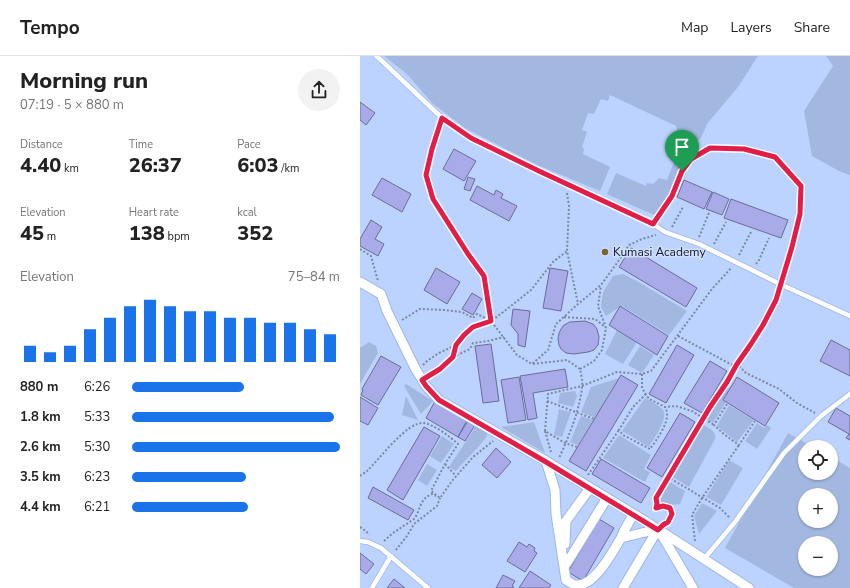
<!DOCTYPE html>
<html lang="en">
<head>
<meta charset="utf-8">
<style>
	:root { --surface:#fff; --page:#f2f2f2; --text:#222; --muted:#767676; --line:#e0e0e0; --accent:#1a73e8 }
	body { margin:0; font-family:"Nunito Sans",sans-serif; background:var(--page); color:var(--text); height:100vh; display:flex; flex-direction:column; font-size:15px; white-space:nowrap }
	* { box-sizing:border-box; margin:0 }
	p { font-size:13px; color:var(--muted) }
	.icon { flex:none; width:22px; height:22px; fill:none; stroke:currentColor; stroke-width:2; stroke-linecap:round; stroke-linejoin:round }
	.map { position:relative; flex:1; overflow:hidden }
	.side { display:flex; flex-direction:column; background:var(--surface); width:360px }
	.side>* { flex:none }
	.buttons { position:absolute; left:438px; top:384px; display:grid; gap:8px }
	.buttons a { display:grid; place-items:center; width:40px; height:40px; border-radius:50%; background:var(--surface); box-shadow:0 1px 3px #0004; font-size:20px }
	.pin { position:absolute; display:grid; place-items:center; width:34px; height:34px; color:#fff; margin:-41px -17px; border-radius:50% 50% 50% 0; rotate:-45deg; box-shadow:0 0 4px #0007 }
	.pin .icon { rotate:45deg }
	.round { display:grid; place-items:center; flex:none; width:42px; height:42px; border-radius:21px; background:var(--page) }
	.overview { display:flex; align-items:center; justify-content:space-between; height:68px; padding:0 20px }
	h1 { font-size:22px; font-weight:800; line-height:30px }
	.stats { display:grid; grid-template-columns:repeat(3,1fr); gap:6px; height:68px; padding:4px 20px }
	.stats div { display:grid; align-content:center }
	.stats b { font-size:20px; font-weight:800 }
	.stats small { font-size:11px; font-weight:400 }
	.stats p { font-size:11px }
	.chart { height:112px; padding:8px 20px }
	.chart p { display:flex; justify-content:space-between }
	.chart svg { width:100%; height:72px; margin-top:4px; stroke:var(--accent); stroke-width:6 }
	ul { padding:0 20px; list-style:none; font-size:13px }
	li { display:grid; grid-template-columns:64px 48px 1fr; align-items:center; height:30px }
	li i { height:10px; border-radius:5px; background:var(--accent) }
	header { display:flex; align-items:center; gap:24px; box-sizing:border-box; height:56px; padding:0 20px; background:var(--surface); border-bottom:1px solid var(--line) }
	header strong { font-size:19px }
	nav { display:flex; gap:22px; margin-inline-start:auto; font-size:14px }
	main { display:flex; flex:1; min-height:0 }
	.map>svg:first-child { display:block }
	.built { fill:#bcd3ff; fill-rule:evenodd }
	.green { fill:#a2b8e1; fill-rule:evenodd }
	.building { fill:#a9abe8; stroke:#6b6c9b }
	.lines { fill:none; stroke-linecap:round; stroke-linejoin:round }
	.lane-casing { stroke:#9eb6e5; stroke-width:6 }
	.street-casing { stroke:#9eb6e5; stroke-width:11 }
	.path { stroke:#7c88a0; stroke-width:2; stroke-dasharray:2 2; stroke-linecap:butt }
	.lane { stroke:#fff; stroke-width:4.5 }
	.street { stroke:#fff; stroke-width:9 }
	.route-casing { stroke:#fff; stroke-width:8 }
	.route { stroke:#e11d48; stroke-width:5 }
	.poi-dot { fill:#7b6334; stroke:#d0dffd; stroke-width:1.5 }
	.labels { text-anchor:middle; stroke-width:3; stroke-linejoin:round; paint-order:stroke }
	.poi-label { font-size:12px; fill:#111a2b; stroke:#d0dffd; text-anchor:start }
</style>
</head>
<body>
<header>
<strong>Tempo</strong>
<nav><a>Map</a><a>Layers</a><a>Share</a></nav>
</header>
<main>
<section class="side">
<div class="overview"><div><h1>Morning run</h1><p>07:19 · 5 × 880 m</p></div><a class="round"><svg class="icon" aria-label="share" viewBox="0 0 24 24"><path d="M12 15V3M7 8l5-5 5 5M5 13v7h14v-7"/></svg></a></div>
<div class="stats">
<div><p>Distance</p><b>4.40<small> km</small></b></div>
<div><p>Time</p><b>26:37</b></div>
<div><p>Pace</p><b>6:03<small> /km</small></b></div>
</div>
<div class="stats">
<div><p>Elevation</p><b>45<small> m</small></b></div>
<div><p>Heart rate</p><b>138<small> bpm</small></b></div>
<div><p>kcal</p><b>352</b></div>
</div>
<div class="chart"><p><span>Elevation</span>75–84 m</p>
<svg viewBox="0 0 160 44" preserveAspectRatio="none"><path d="M5 44V34M15 44V38M25 44V34M35 44V24M45 44V17M55 44V10M65 44V6M75 44V10M85 44V13M95 44V13M105 44V17M115 44V17M125 44V20M135 44V20M145 44V24M155 44V27"/></svg>
</div>
<ul>
<li><b>880 m</b>6:26<i style="width:54%"></i></li>
<li><b>1.8 km</b>5:33<i style="width:97%"></i></li>
<li><b>2.6 km</b>5:30<i style="width:100%"></i></li>
<li><b>3.5 km</b>6:23<i style="width:55%"></i></li>
<li><b>4.4 km</b>6:21<i style="width:56%"></i></li>
</ul>
</section>
<div class="map">
<svg width="490" height="532" viewBox="0 0 490 532">
	<rect width="100%" height="100%" fill="#d0dffd"/>
	<path class="built" d="M0,0H490V532H0ZM445,391H471V417H445ZM445,439H471V465H445ZM445,487H471V513H445Z"/>
	<path class="green" d="M24,0H398L378,31L347,68L341,82L336,86L329,94L325,120L313,140L294,159L247,138L256,117L286,130L287,127L293,128L299,122L307,124L321,88L316,70L250,39L248,45L241,43L234,58L228,57L222,74L227,76L222,91L224,93L223,98L250,111L240,135L175,108L105,72L72,47L47,18Z
		M466,0H490V119L479,115L452,100L444,55L473,10Z
		M263,218L277,225L327,255L309,279L262,250C256,253 252,256 246,260L241,251L243,236L253,220Z
		M257,274L277,286L263,308L245,298Z
		M9,286L16,290L18,297L0,328V292Z
		M280,290L294,299L282,317L268,309Z
		M259,322L235,362L221,356L231,331Z
		M46,328L73,345L61,358L44,330Z
		M363,332H369L370,333L363,344L366,346L353,367L345,363Z
		M215,335L217,340L213,351L198,347L200,337Z
		M46,340L58,364L42,359Z
		M285,342C290,345 300,350 303,354C309,362 293,384 289,391L262,375Z
		M369,349L394,364L377,386L357,370Z
		M199,353L211,356L202,381L194,379Z
		M221,360L233,364L218,389L210,386Z
		M174,366L185,397L141,371Z
		M397,367L404,372L407,369L411,372L397,393L385,385Z
		M342,368C348,372 357,375 355,383L329,431L311,420Z
		M116,370L126,375L127,380C118,393 106,403 96,415L89,411Z
		M428,377L453,391H445V417H471V401L490,412V532H434L365,492ZM445,439H471V465H445ZM445,487H471V513H445Z
		M259,379L291,399L284,413L290,416L285,426L243,402Z
		M82,380L94,388L81,407L70,400Z
		M369,404L383,412L361,449L346,441Z
		M67,408L77,414L67,430L58,424Z
		M308,425L325,435L320,448L298,450Z
		M342,447L357,455L339,478L334,460Z"/>
	<path class="building" d="M0,46L15,57L6,69L0,64Z
		M94,93L116,105L104,125L83,113Z
		M108,121L115,123L110,135L104,133Z
		M22,122L51,138L42,156L12,139Z
		M324,124L352,136L344,153L317,141Z
		M117,130L134,139L136,134L143,138L141,142L157,150L149,165L110,144Z
		M353,136L369,143L362,159L346,153Z
		M371,143L428,164L421,182L364,162Z
		M11,164L22,171L15,183L24,188L18,200L0,190V183Z
		M271,192L337,232L326,251L259,211Z
		M76,212L100,226L87,248L64,234Z
		M190,212L208,215L201,255L183,252Z
		M112,237L122,243L113,259L102,253Z
		M260,250L308,280L297,299L249,269Z
		M153,253L170,255L165,291L158,289V278L151,269Z
		M225,265L233,268L237,273L239,281L238,289L234,294L228,296L214,298L206,297L201,293L199,289L198,283L199,277L201,273L204,269L210,266Z
		M471,284L490,294V320L460,305Z
		M131,288L139,345L123,347L115,290Z
		M317,289L334,299L306,347L289,338Z
		M21,300L41,311L18,349L1,339L3,334L2,333Z
		M350,305L367,315L342,357L324,347Z
		M205,313L208,331L173,337L177,362L168,364L160,320Z
		M261,319L278,329L226,415L209,405Z
		M159,321L166,364L148,367L141,324Z
		M377,321L419,347L405,370L363,344Z
		M0,341L18,352L8,369L0,365Z
		M75,345L107,364L98,381L66,362Z
		M476,352L490,360V384L486,382L489,378L468,366Z
		M320,357L335,366L302,421L287,412Z
		M108,365L115,369L105,385L98,381Z
		M64,371L80,380L43,444L27,434Z
		M136,392L151,406L137,422L122,409Z
		M241,403L290,432L281,447L232,418Z
		M13,431L54,454L48,464L8,442Z
		M239,463L254,472L223,525L208,516Z
		M159,486L167,491L169,488L175,492L174,495L177,497L165,516L147,505Z
		M0,497L14,508L6,518L0,513Z
		M170,515L191,529L189,532H159Z
		M143,519L155,525L152,530L154,531L153,532H136Z
		M34,523L45,532H27Z"/>
	<g class="lines">
		<defs>
			<path id="lane" d="M16,0L22,5L82,62L111,82L181,116L293,168L305,176L339,188L420,228L490,260
				M293,168L312,140L322,115L331,103L350,92L383,93L415,101L441,130L440,158L431,191L420,228
				M0,485L8,486L21,492L68,532
				M344,503L375,466L424,397L461,360L490,338
				M12,532L31,500"/>
			<path id="street" d="M0,226L21,238L27,255L55,312L66,330L79,344L186,405L285,465L389,532
				M186,405L195,434L196,458L204,511
				M247,442L210,502L204,511L206,524C209,526 213,529 217,529C235,530 253,495 261,482L298,473L263,532
				M300,476L333,532
				M261,482L264,475L273,459
				M205,488L206,465L230,432"/>
		</defs>
		<use href="#lane" class="lane-casing"/>
		<use href="#street" class="street-casing"/>
		<path class="path" d="M80,69L72,93L66,119L73,143L107,198L124,220L131,265L157,299L172,308L188,294L196,268L218,248L241,229L257,207L269,189L282,183L296,179
			M207,137L209,150L207,195L218,248
			M312,171L323,151
			M339,181L349,157
			M354,188L366,166
			M0,193L11,200L18,225
			M379,199L392,174
			M396,208L399,204L409,182
			M418,234C410,261 393,285 377,308L386,317L419,333L437,347L455,357
			M204,261L235,263L245,271
			M42,264L60,253L84,254L102,256L113,262L117,258L131,265
			M318,280L376,311
			M93,301L110,293L113,287L128,285L144,281
			M173,308L207,304L220,313C221,318 223,325 222,331C220,353 208,383 199,402
			M63,309L67,305L79,297L96,289L104,279L113,271L131,265L146,254L171,234L193,206L207,195
			M220,313L234,305L242,294L246,272L238,250L241,230
			M282,318V332L289,343L305,351L316,350L332,355L354,369
			M69,320L80,313L93,301L96,289
			M286,338L273,351L259,374L263,379L290,393C296,385 308,368 307,358C307,355 306,353 305,351
			M187,345L234,363
			M367,348L354,369L365,379L379,389L395,365
			M185,375L191,396
			M217,391L205,387L185,375L188,338L222,330L257,316L282,318L291,315L352,233L372,211
			M85,408L96,420
			M228,419L259,374
			M0,420C2,418 5,417 7,415C19,404 47,365 64,367C73,368 92,382 98,388L85,408L71,435L80,442L92,425L113,401L133,385
			M369,461L360,452L308,421L350,351L367,326L377,308
			M305,467L308,466L312,458L310,452L303,450L296,452L297,448L296,442L308,421
			M0,471L6,475L9,479
			M24,485L33,477L54,463C61,454 59,443 72,438L76,440
			M335,485L332,459L342,442L379,389
			M36,494L47,480L54,468L77,450L80,442"/>
		<use href="#lane" class="lane"/>
		<use href="#street" class="street"/>
	</g>
	<g class="lines">
		<defs>
			<path id="route" d="M82,62L111,82L181,116L293,168L312,140L322,115L331,103L350,92L384,93L415,101L441,130L440,158L432,191L416,244L403,269L391,288L377,308L367,326L350,351L296,442L297,448L296,452L303,450L310,452L312,458L308,466L303,469L298,474L186,406L79,344L66,330L62,324L80,313L93,301L96,289L104,279L113,271L131,265L124,220L108,198L73,143L66,119L72,93Z"/>
		</defs>
		<use href="#route" class="route-casing"/>
		<use href="#route" class="route"/>
	</g>
	<circle class="poi-dot" cx="245" cy="196" r="4"/>
	<g class="labels">
		<g class="poi-label">
			<text x="253" y="200">Kumasi Academy</text>
		</g>
	</g>
</svg>
<div class="buttons">
<a><svg class="icon" aria-label="locate" viewBox="0 0 24 24"><circle cx="12" cy="12" r="6"/><path d="M12 2v4M12 18v4M2 12h4M18 12h4"/></svg></a>
<a>+</a>
<a>−</a>
</div>
<div class="pin" style="left:322px;top:115px;background:#1e9e55"><svg class="icon" aria-label="arrive" viewBox="0 0 24 24"><path d="M6 21V4h12l-3 4 3 4H6"/></svg></div>
</div>
</main>
</body>
</html>
